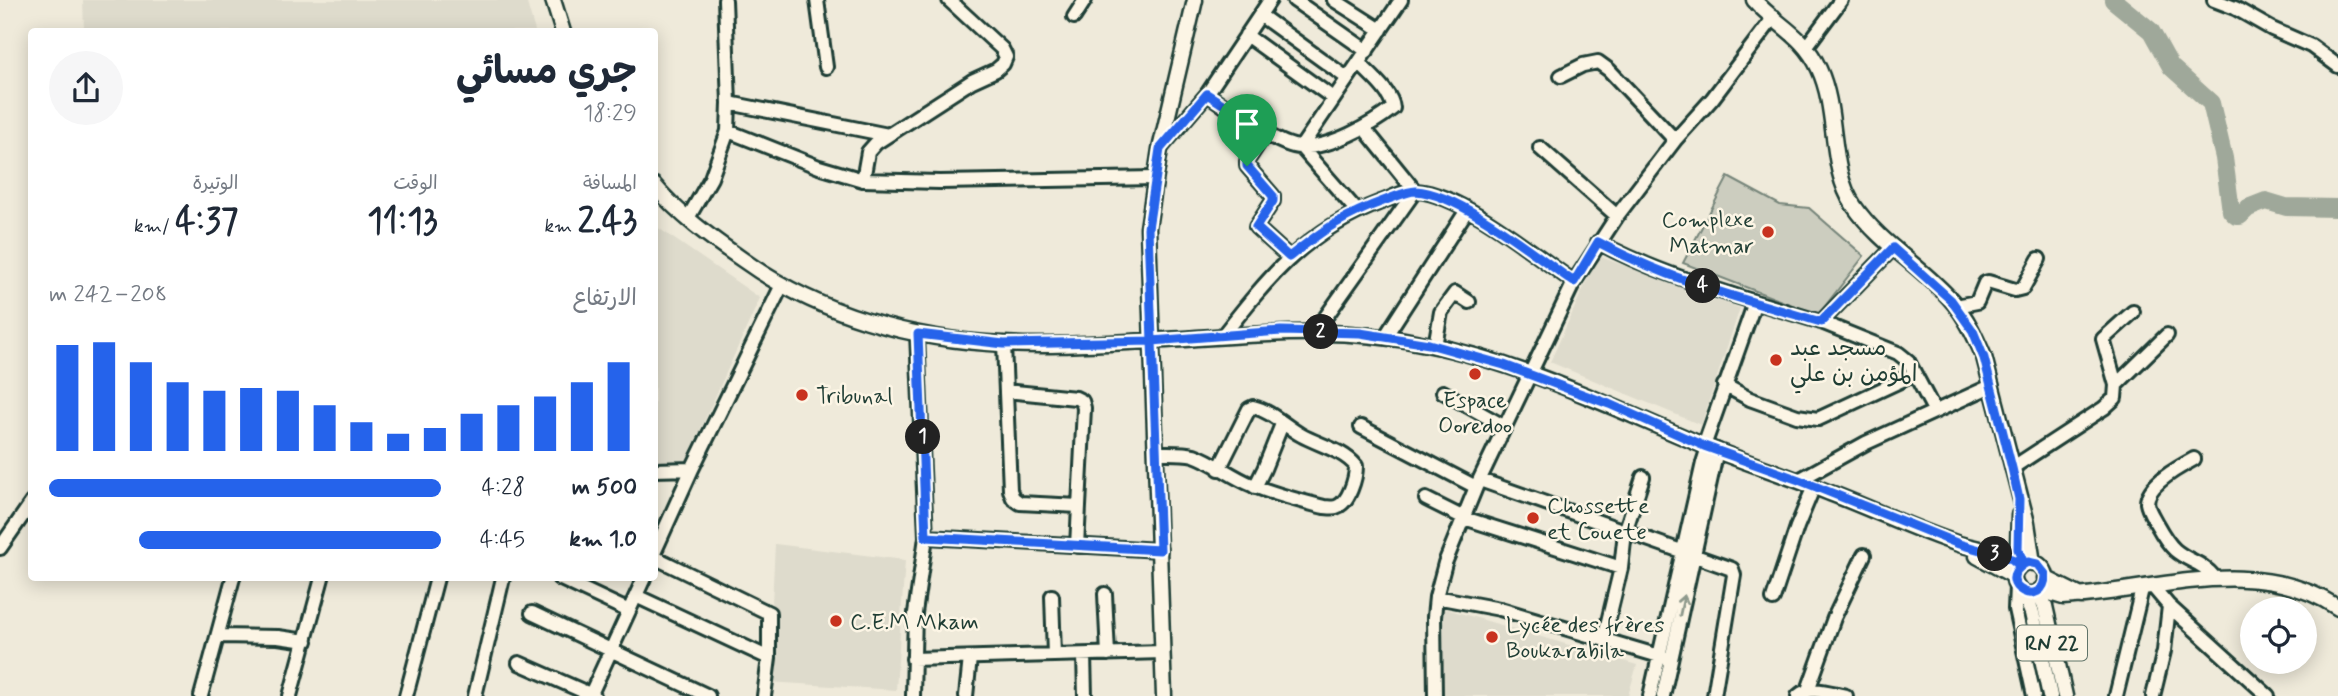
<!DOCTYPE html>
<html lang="ar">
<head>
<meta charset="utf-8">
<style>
	:root { --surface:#fff; --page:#f6f6f7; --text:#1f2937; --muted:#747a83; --accent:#2563eb }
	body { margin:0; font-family:Mynerve,"Playpen Sans Arabic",sans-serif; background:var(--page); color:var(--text); direction:rtl; height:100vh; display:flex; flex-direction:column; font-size:26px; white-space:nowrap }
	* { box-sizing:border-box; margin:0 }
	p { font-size:23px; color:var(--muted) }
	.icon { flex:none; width:38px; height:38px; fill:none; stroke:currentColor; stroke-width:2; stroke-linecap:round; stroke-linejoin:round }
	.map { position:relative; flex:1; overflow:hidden; direction:ltr }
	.details { position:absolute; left:28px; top:28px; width:630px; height:553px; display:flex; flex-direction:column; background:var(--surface); border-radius:7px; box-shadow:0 4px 18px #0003; direction:rtl }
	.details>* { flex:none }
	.buttons { position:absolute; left:2240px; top:597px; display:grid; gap:14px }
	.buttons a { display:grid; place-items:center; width:77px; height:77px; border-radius:50%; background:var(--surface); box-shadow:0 4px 18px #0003; font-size:35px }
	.pin { position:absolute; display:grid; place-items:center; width:60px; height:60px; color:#fff; margin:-72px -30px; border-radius:50% 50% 50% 0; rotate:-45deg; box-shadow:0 0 7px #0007 }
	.pin .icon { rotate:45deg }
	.km { position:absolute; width:35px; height:35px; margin:-18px; border-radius:50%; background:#222; color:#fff; font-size:19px; line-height:35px; text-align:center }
	.round { display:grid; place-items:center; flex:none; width:74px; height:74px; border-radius:37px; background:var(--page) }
	.overview { display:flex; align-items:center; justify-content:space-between; height:119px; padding:0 21px }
	h1 { font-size:38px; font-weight:700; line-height:52px }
	.figures { display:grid; grid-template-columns:repeat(3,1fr); gap:10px; height:119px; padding:7px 21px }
	.figures div { display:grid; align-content:center }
	.figures b { font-size:35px; font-weight:700 }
	.figures small { font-size:19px; font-weight:400 }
	.figures p { font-size:19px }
	.chart { height:196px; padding:14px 21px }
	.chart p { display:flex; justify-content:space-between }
	.chart svg { width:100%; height:126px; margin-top:7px; stroke:var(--accent); stroke-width:6 }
	ul { padding:0 21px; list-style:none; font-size:23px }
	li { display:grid; grid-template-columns:112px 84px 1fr; align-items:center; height:52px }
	li i { height:18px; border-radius:9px; background:var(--accent) }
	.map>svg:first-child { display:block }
	.built { fill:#dedbcc }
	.green { fill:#cccdbf; stroke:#76857a; stroke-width:2 }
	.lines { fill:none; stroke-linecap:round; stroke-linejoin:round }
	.river { stroke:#9fa89a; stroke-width:18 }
	.minor-casing { stroke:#1f3d34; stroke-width:18 }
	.major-casing { stroke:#1f3d34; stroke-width:19 }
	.minor { stroke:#fcf5e5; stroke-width:12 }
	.major { stroke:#fcf5e5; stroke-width:14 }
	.oneway { stroke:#8e998c }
	.route-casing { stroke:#fff; stroke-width:14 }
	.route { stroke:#2563eb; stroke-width:9 }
	.poi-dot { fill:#c8321e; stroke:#fcf5e5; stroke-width:2.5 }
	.labels { text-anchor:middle; stroke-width:5; stroke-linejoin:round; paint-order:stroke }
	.shield { fill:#fcf5e5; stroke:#617469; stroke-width:2 }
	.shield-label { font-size:21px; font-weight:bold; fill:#1f3d34 }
	.poi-label { font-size:23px; fill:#1f3d34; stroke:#fcf5e5; text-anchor:start }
</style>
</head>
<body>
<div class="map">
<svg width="2338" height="696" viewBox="0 0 2338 696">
	<rect width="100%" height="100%" fill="#efeada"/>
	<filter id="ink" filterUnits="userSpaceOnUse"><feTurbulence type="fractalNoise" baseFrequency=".0143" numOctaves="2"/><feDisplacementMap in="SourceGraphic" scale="14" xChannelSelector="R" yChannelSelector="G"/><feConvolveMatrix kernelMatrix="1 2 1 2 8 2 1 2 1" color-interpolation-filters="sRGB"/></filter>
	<g filter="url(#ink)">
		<path class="built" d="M83,0H526L535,31H84Z
			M654,225L760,298L683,468L655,469Z
			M1598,256L1740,308L1701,425L1550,362Z
			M775,544L905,560L896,690L768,682Z
			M1443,608L1637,665L1628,696H1444Z"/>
		<path class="green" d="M1728,177L1780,205L1809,208L1864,256L1818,315L1683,263Z"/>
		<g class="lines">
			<path class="river" d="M2113,0L2151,31L2171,67L2211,103L2224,158L2231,211L2236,216H2240L2248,208L2266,201L2286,207L2338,208"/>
			<defs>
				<path id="minor" d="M725,0L729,103L728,131L819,167L863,180L940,182L1155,178
					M817,0L826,67
					M1294,0L1367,51
					M1334,0L1381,30
					M2214,0L2235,8L2272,29L2311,46L2338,66
					M1260,15L1347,78
					M1074,17L1085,0
					M1246,35L1333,98
					M1806,47L1841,0
					M1561,76L1583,65L1598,62L1609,70L1675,140
					M1207,94C1229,108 1276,146 1300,147C1328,149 1372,125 1393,108C1392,92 1369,74 1359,63
					M729,103L888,135
					M1266,132L1247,161V166L1273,196V201L1256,227L1289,257
					M1540,148L1617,216
					M1160,149L1207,94L1270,0
					M863,180L868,152L876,143L972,81L996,70L1003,64L1006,57L1002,49L949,0
					M1357,211L1301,147L1401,0
					M688,218L711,178L728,131
					M1598,242C1648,269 1701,285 1755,302
					M1956,306L1977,302L1985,283L1988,282L2015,290L2023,288L2039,259
					M1821,322L1893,248
					M1315,332L1415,191L1364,128
					M1224,334C1271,274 1307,230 1381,202C1392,198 1406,190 1417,191C1463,195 1535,255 1574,282
					M1385,337L1467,210
					M1004,344L1010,490L1013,498L1020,503L1079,506
					M1435,346L1441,312L1455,293L1469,302
					M1724,385L1750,399L1797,416L1818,419L1915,374
					M2116,385L2167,335
					M1006,391L1076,398L1082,401L1084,408L1077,546
					M1443,392L1505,427
					M1361,427L1476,487
					M1704,446L1755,302L1821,322L1898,353L1908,361L1934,410
					M1156,453C1168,453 1182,452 1194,455C1214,462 1232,477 1252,485C1275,495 1300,501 1324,507C1327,507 1333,508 1336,507C1349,503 1356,478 1356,466C1343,450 1319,445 1301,435C1285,426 1271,411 1253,407L1249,409L1219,469
					M2194,459C2179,467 2147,484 2147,503C2148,510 2153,517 2156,523C2161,532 2167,543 2175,550C2189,562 2201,561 2215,578
					M2012,468L2104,408L2115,398L2116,385L2103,339L2133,312
					M654,470L692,469
					M1480,480L1732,569L1734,575L1714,696
					M1799,480L1866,443L1991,386
					M1255,487L1264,469L1282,424
					M1426,499L1464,518L1621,568
					M926,537L1160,550
					M0,548L32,502
					M654,553L692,469L782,285
					M654,557L769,613V658L764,696
					M559,578L629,611
					M2016,586L2015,609L2034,696
					M2153,587L2169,606L2268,696
					M1105,594L1108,654
					M636,596L769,658
					M1052,596L1054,655
					M1436,597L1500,609L1666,658
					M1773,599L1797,527L1814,486
					M532,613L708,696
					M219,636L278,637L306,641
					M1604,638L1621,568L1625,532L1643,477
					M1084,655L1085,696
					M913,659L1163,652
					M519,663L594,696
					M1808,690L1834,618L1864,555
					M201,696L233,578
					M290,696L322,578
					M406,696L437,578
					M475,696L503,578
					M590,696L644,578
					M913,696L915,613L926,537L917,334
					M966,696L970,658
					M1435,696L1434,617L1436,597L1445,563L1476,487L1574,282L1617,216L1675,140L1712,99L1774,17
					M1650,696L1703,463L1708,447
					M1663,696L1717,450
					M1798,696C1811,685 1830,693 1846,696
					M2116,696L2142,589
					M2153,696L2164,651L2169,606"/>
				<path id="major" d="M553,0L563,32
					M1754,0C1776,25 1804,35 1819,69C1839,112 1828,168 1854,206C1880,244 1923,267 1953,302C1967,318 1976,338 1984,357L2027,523L2033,563
					M654,185C679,215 711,238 743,260C818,314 912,340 1004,344C1052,347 1102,343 1150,341C1247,336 1329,324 1426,344C1522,363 1611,407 1700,444C1743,462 1787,475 1830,493C1873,509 1915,530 1959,544C1979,550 2005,552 2020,566
					M2019,515L2018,543L2024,564
					M1977,556L2014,576
					M2014 578a16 16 0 1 1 32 0a16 16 0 1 1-32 0Z
					M2045,578L2081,596
					M2040,590L2063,597C2153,592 2256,552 2338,608
					M2023,592L2032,613L2050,696
					M2037,592L2045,606L2065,696
					M1164,696L1148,228L1160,149L1195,0"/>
			</defs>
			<use href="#minor" class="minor-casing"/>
			<use href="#major" class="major-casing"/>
			<use href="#minor" class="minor"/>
			<use href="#major" class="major"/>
		</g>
		<defs><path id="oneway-shaft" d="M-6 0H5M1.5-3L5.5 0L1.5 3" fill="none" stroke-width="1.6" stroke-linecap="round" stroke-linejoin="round" transform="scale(1.75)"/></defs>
		<use class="oneway" href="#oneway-shaft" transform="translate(1682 605) rotate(-78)"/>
	</g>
	<g class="lines" filter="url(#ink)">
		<defs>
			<path id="route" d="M1247,166V161L1266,132L1207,94L1160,149L1148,228L1152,341L1004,344L918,334L926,537L1160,550L1152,341L1281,331L1360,333L1429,344L1504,365L1609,404L1704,446L1799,480L1959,544L2012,559L2020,566L2028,562L2037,564L2045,574C2046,612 1992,585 2024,564L2018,549L2019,499L2012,468L1984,358L1973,331L1951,300L1893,248L1821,322C1745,300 1668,280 1598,242L1574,282C1536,256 1461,194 1416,191C1407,191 1395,197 1386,200C1344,215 1323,230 1289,257L1256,227L1273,201V196L1247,166"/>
		</defs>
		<use href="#route" class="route-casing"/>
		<use href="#route" class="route"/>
	</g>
	<g class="poi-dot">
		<circle cx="1768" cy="232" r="7"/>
		<circle cx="1776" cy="360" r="7"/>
		<circle cx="1475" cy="374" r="7"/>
		<circle cx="802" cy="395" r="7"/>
		<circle cx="1533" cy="518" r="7"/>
		<circle cx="836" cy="621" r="7"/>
		<circle cx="1492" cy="637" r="7"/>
	</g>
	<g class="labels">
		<rect class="shield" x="2017" y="625.5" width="70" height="35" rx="5"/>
		<g class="shield-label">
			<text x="2052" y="650">RN 22</text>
		</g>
		<g class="poi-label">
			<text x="1754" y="227" text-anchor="end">Complexe<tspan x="1754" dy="26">Matmar</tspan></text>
			<text x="1790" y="355">مسجد عبد<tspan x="1790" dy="26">المؤمن بن علي</tspan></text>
			<text x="816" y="403">Tribunal</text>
			<text x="1475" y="407" text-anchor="middle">Espace<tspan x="1475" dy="26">Ooredoo</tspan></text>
			<text x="1547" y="513">Chossette<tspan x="1547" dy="26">et Couete</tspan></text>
			<text x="850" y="629">C.E.M Mkam</text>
			<text x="1506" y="632">Lycée des frères<tspan x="1506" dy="26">Boukarabila</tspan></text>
		</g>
	</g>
</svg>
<div class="buttons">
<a><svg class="icon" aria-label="locate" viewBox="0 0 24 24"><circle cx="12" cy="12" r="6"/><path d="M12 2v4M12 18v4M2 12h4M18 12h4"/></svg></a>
</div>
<div class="pin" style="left:1247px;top:166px;background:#1e9e55"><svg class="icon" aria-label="arrive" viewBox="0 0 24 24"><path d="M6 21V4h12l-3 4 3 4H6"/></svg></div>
<b class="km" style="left:923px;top:437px">1</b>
<b class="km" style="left:1321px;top:332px">2</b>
<b class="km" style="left:1995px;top:554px">3</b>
<b class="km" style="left:1703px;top:286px">4</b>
<section class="details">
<div class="overview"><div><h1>جري مسائي</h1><p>18:29</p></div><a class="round"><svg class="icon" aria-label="share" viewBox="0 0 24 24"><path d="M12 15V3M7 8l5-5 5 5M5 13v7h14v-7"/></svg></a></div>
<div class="figures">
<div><p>المسافة</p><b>2.43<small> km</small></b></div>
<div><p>الوقت</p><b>11:13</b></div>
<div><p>الوتيرة</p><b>4:37<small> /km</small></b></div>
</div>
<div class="chart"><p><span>الارتفاع</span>208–242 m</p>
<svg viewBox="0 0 160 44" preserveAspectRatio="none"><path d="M5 44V7M15 44V6M25 44V13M35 44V20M45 44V23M55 44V22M65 44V23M75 44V28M85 44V34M95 44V38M105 44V36M115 44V31M125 44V28M135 44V25M145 44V20M155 44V13"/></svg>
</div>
<ul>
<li><b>500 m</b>4:28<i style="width:100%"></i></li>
<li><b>1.0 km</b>4:45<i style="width:77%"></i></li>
</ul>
</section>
</div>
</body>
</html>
